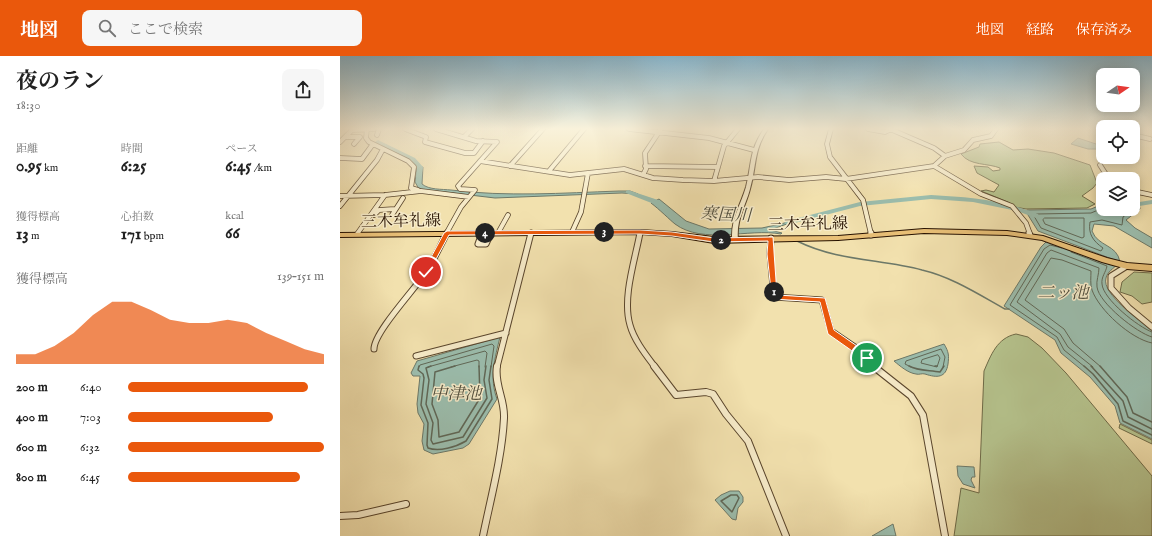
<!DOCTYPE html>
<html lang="ja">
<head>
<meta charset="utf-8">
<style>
	:root { --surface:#fff; --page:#f6f6f6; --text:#222; --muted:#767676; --accent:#ea580c }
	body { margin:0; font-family:"IM FELL English","Noto Serif JP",serif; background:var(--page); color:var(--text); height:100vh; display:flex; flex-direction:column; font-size:15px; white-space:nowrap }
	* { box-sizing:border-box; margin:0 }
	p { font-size:13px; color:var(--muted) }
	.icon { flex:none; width:22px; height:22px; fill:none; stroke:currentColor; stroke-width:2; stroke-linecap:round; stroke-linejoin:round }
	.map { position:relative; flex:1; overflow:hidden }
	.details { display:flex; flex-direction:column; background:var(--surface); width:340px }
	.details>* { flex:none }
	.needle { width:26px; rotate:77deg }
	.fabs { position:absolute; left:756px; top:12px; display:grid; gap:8px }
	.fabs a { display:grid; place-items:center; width:44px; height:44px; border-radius:8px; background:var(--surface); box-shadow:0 2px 10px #0003; font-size:20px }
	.pin { position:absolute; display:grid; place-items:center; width:34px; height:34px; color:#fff; margin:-17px; border:2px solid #fff; border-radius:50%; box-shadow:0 1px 4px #0007 }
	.km { position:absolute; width:20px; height:20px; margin:-10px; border-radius:50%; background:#222; color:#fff; font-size:11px; line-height:20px; text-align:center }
	.round { display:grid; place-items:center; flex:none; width:42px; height:42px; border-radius:8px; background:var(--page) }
	.head { display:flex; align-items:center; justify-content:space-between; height:68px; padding:0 16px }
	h1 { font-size:22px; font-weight:700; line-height:30px }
	.figures { display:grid; grid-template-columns:repeat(3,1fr); gap:6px; height:68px; padding:4px 16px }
	.figures div { display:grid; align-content:center }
	.figures b { font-size:17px; font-weight:700 }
	.figures small { font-size:11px; font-weight:400 }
	.figures p { font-size:11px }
	.chart { height:112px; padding:8px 16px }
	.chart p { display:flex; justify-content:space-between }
	.chart svg { width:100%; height:72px; margin-top:4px; fill:var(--accent); opacity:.7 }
	ul { padding:0 16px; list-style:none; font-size:13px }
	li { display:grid; grid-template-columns:64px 48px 1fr; align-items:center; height:30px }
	li i { height:10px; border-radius:5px; background:var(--accent) }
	header { display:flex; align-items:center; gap:24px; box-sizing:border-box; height:56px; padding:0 20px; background:var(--accent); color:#fff }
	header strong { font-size:19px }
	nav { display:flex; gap:22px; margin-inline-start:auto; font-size:14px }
	.search { width:280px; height:36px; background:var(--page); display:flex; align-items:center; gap:10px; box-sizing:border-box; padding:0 14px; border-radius:8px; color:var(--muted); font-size:15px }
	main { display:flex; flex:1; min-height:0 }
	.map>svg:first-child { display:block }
	.green { fill:#b6c48e; stroke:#6e6a47 }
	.water { fill:#9bbdad; stroke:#6c7868 }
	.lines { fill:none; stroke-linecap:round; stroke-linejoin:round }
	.shore-far1 { stroke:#606756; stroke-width:1 }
	.shore { stroke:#606756; stroke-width:1.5 }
	.stream { stroke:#6c7868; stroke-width:1.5 }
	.river { fill:#9bbdad; fill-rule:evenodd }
	.minor-far2-casing { stroke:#59452c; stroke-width:5.5 }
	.minor-far1-casing { stroke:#59452c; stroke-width:7 }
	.minor-casing { stroke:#59452c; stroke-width:8 }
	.tertiary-casing { stroke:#59452c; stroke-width:2 }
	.primary-casing { stroke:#261100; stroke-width:2 }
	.minor-far2 { stroke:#f7ecca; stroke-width:4 }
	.minor-far1 { stroke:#f7ecca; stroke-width:5 }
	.minor { stroke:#f7ecca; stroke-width:6 }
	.tertiary { fill:#f7ecca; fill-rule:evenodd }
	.primary { fill:#e9c077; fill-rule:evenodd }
	.route { fill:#ea580c; stroke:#fff }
	.labels { text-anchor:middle; stroke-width:3; stroke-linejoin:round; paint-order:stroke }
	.street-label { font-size:16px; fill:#261100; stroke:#f7ecca }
	.water-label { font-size:17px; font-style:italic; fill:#4f4d3d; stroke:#f7ecca }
</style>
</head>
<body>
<header>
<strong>地図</strong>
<div class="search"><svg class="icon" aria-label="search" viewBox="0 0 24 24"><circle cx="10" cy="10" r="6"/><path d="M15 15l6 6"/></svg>ここで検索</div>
<nav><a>地図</a><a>経路</a><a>保存済み</a></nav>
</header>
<main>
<section class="details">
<div class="head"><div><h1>夜のラン</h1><p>18:30</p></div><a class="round"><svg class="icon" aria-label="share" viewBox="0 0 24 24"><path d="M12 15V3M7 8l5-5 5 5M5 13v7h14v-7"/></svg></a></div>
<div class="figures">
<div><p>距離</p><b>0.95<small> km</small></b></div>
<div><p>時間</p><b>6:25</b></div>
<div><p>ペース</p><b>6:45<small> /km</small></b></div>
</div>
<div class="figures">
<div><p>獲得標高</p><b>13<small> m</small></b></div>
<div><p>心拍数</p><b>171<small> bpm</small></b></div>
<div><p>kcal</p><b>66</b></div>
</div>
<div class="chart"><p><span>獲得標高</span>139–151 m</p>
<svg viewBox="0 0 160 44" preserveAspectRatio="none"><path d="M0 44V38L10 38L20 33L30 25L40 14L50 6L60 6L70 11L80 17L90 19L100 19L110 17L120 19L130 25L140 30L150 35L160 38V44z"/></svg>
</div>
<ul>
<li><b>200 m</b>6:40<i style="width:92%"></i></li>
<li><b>400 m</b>7:03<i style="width:74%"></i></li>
<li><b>600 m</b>6:32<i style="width:100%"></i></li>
<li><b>800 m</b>6:45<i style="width:88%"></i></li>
</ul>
</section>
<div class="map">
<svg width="812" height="480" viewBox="0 0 812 480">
	<rect width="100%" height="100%" fill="#f2e1ae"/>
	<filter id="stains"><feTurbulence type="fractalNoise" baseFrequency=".005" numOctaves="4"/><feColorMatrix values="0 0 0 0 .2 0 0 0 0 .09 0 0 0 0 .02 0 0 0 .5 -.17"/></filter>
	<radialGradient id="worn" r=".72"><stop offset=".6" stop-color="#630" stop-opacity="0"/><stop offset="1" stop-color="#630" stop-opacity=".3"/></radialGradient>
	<path class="green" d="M659,86L673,94L688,93L714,97L750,109L757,127L753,132L742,140L755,148L747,152L686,153L675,151L668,146L641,135L646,134L654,136L659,129L637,117L634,110L648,111L653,115L660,114V112C648,107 630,110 621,98L639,91L640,88Z
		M794,216L812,217V246L802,248L792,240L780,236L782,226Z
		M676,278L688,281L702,292L726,317L812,420V480H614L621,432L639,437L644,315C651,299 657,282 676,278Z
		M780,368L812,384V388L779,372Z"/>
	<path class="water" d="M738,82L759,89L758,93H748L731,88Z
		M83,111L82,128C89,134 102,133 111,134C167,141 222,137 279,135H290L298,138L282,137L155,142L79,133L75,126L77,112Z
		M793,140L798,142L800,153L786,164L795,172L812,182V192L774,170L754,168L752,175C758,191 777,188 780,206L698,175L688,159L687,154L751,153L763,148V153H793Z
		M319,143L346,165L369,173L422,172L458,164L430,174L442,177L441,178C409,172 363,189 335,168C330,164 319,153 311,147Z
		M708,184L778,208C774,212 767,216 766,222C761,238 801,265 812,274V383L780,367L775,350L750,321L721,297L715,284L664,250L701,191Z
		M160,281C155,302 149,322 157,343L129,388L123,392L93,398L84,394L82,385L84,368L78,357L77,348L80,320H73L71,317L77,305Z
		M604,288C609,296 609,300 608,308C606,322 597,322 585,318C582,317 579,319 576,318C568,317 560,310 554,305Z
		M617,410L634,411L635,421H632L631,424L635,432L623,428L618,420Z
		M390,435H399L403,441V446L398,452L396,464L392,463L375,444L381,439Z
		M553,468L556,480H532Z"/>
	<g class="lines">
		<path class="shore-far1" d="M763,152L751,157L696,158L694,160L701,172L761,195L763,192C753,185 748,178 750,166L762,164L782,169L783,161L796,151L793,144
			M705,162H744V181L742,182L705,168L703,164Z
			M722,192L710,189L704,193L670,249L717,281L724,294L745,311
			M731,196L767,210C766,216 761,221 762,228C763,243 798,271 812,276
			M598,299L600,302L597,311L581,307L582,304Z
			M79,311L80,309L152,288L154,290L151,311
			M88,311L145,295L147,297L145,311
			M111,311L137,304L139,305V311
			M571,311L565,308L566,305L601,293L605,301L603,311
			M753,311L728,291L720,278L677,246L707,197L711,194L759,212C759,218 756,225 757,231C759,247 797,277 812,281
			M761,311L733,287L724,273L685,244L711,202L722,204L751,215C751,221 750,228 752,234C759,254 791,283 812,287"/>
		<path class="shore" d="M79,310L78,314L83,318L84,322L81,349L88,367L87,389L88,392C99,396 116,391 126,385L152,343L149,324L151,310
			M91,310L86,312L89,324L86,348L93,367L91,384L93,388L123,381L147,342L144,324L146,310
			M115,310L95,316L92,348L98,364L99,381L119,376L140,342L139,310
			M569,310C578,315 590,314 600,316L604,310
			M595,310H597
			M744,310L753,318L778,348L783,365L812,379
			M751,310L783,345L788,361L812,373
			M760,310L787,341L793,357L812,366
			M391,439H397L399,442L392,456L381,445Z"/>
		<path class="stream" d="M457,185C497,205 540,203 582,214C612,221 638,238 665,253H669"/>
		<path class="river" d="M38,84L75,102L83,111L81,122H77L76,121L77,111L71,104L36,87L35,86Z
			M288,134L318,144L327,153L324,155L314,148L286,137V135Z
			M591,139C628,141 664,144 698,158L699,160L696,162L677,155L633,146L591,143L520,150L447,169L444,167L447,165L520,146Z
			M812,144V148L793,151V147Z"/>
		<defs>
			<path id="minor-far2" d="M27,73L26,82L29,86L68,105L74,111L71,132L78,134
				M65,73L86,81L85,86L125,97H134L143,85
				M96,73L136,85L157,86L118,130L120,133L135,134L121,151L106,178
				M289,73L369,82L414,94
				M491,73L487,88L490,101L523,144L531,178
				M528,73L545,76L551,73
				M550,73L594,92L605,100
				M12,74L34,73
				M37,79L39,73
				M793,79L810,83
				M5,81H20L14,88
				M124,81L132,73
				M0,86L13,73
				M0,102L22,103L33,88
				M140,105L230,119L284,113L313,122L343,124L374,125L418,121L449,124L486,121L506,123L594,110L605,100L624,94L633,84L651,80L656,73
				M760,109L769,123
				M170,110L203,73
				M305,110L378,111
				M594,110L641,138L672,150L686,167L690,178
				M209,115L244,73
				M303,119L306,113L305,97L321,73
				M374,125L384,90L398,73
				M793,135L812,139
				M0,140L45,139L81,135L129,141
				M0,150L37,104L43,93
				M34,159L39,154L55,153
				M52,159L63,142
				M232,176L241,156L248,117
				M158,177L168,159
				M17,178L45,139
				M300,178V176"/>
			<path id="minor-far1" d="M142,177L138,188H146L151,177
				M300,177C295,204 282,242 290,269C294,284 306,299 315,311
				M531,177V179
				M689,177L690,179
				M431,182L430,198L434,241L482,244L491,275L519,294L534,311
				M787,210L771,220V232L789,252L812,271
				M34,293C34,276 76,232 86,216C94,204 100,190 107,177
				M76,300L166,277
				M157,311L191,177"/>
			<path id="minor" d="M314,310L336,339L366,336L373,338L386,358L408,385L446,480
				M533,310L571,340L583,359L605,480
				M0,460L18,459L66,448
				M143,480C151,441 162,401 164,362C165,343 154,329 157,310"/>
			<path id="tertiary" d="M424,73H428C413,95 417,109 410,133C405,152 396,163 398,184L395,186L392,184C391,162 400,151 406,131C412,108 409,94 424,73Z"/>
			<path id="primary" d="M584,173L667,175L703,180L767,202L787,207L812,209V215L787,213L762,206L702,184L667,179L584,177L498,184L374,187L332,180L300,178L0,181V177L300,174L332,176L374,181L498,180Z"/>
		</defs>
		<use href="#minor-far2" class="minor-far2-casing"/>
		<use href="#minor-far1" class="minor-far1-casing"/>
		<use href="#minor" class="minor-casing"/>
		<use href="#tertiary" class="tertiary-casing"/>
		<use href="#primary" class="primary-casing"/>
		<use href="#minor-far2" class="minor-far2"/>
		<use href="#minor-far1" class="minor-far1"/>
		<use href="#minor" class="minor"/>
		<use href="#tertiary" class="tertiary"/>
		<use href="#primary" class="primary"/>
	</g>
	<linearGradient id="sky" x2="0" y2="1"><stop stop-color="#89b8d0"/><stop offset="0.52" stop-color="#f9f2db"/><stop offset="1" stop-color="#f9f2db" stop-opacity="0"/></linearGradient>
	<rect width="812" height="140" fill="url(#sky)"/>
	<path class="route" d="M300,174L332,176L374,182L433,181L437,239L485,242L494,274L530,299V304H525L488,278L480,246L432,243L427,198L428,185L374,186L332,180L300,178L109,179L88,218L83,216L104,177L107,175Z"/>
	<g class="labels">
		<g class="street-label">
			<text transform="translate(61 164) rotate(-1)" y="6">三木牟礼線</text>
			<text transform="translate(468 167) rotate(-1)" y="6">三木牟礼線</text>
		</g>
		<g class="water-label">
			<text transform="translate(386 158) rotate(2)" y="6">寒国川</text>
			<text x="723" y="242">二ッ池</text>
			<text x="116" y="343">中津池</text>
		</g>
	</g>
	<rect width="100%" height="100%" filter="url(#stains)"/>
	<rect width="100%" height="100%" fill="url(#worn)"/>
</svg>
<div class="fabs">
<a><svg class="needle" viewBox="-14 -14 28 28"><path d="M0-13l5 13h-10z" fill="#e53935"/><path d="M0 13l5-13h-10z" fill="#767676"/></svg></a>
<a><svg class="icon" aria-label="locate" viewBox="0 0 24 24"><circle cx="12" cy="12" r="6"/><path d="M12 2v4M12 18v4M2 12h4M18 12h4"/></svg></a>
<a><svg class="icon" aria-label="layers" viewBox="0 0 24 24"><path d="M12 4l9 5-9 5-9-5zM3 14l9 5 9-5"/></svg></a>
</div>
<div class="pin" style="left:527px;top:302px;background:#1e9e55"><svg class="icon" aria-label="arrive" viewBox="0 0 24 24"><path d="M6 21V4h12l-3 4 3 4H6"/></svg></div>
<div class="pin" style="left:86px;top:216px;background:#d93025"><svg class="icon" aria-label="check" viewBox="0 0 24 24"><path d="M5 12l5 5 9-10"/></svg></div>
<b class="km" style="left:434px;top:236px">1</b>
<b class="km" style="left:381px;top:184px">2</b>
<b class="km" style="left:264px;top:176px">3</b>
<b class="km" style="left:145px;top:177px">4</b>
</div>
</main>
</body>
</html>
